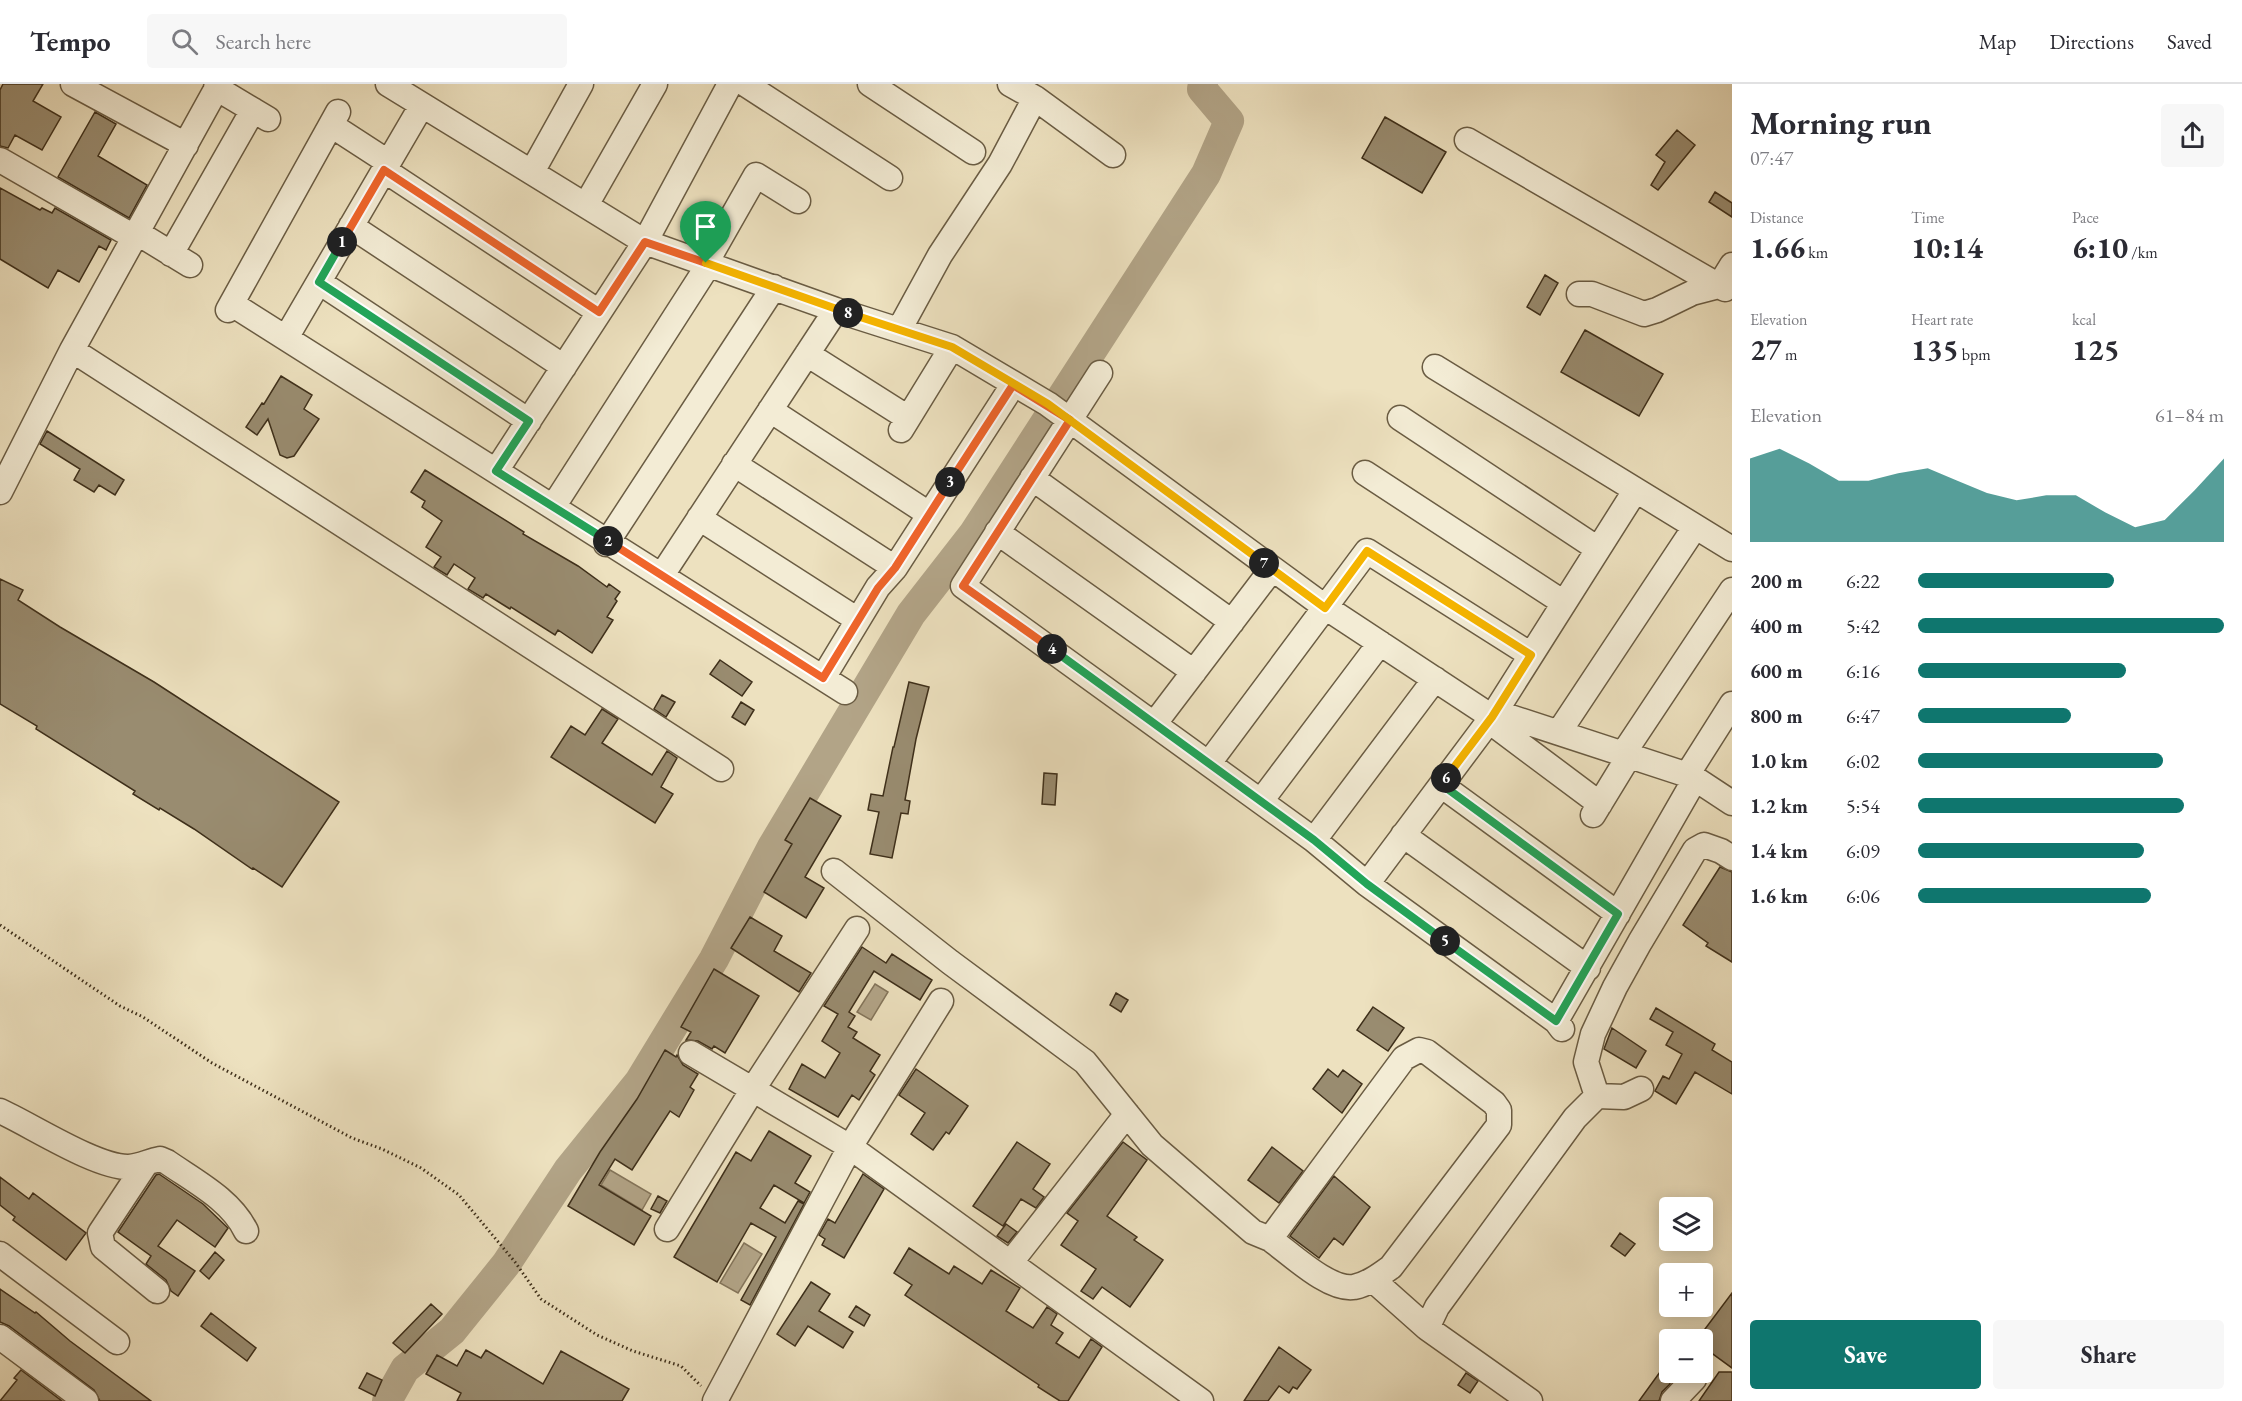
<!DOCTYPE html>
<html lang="en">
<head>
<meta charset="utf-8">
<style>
	:root { --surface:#fff; --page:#f7f7f7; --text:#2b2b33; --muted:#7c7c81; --line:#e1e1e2; --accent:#0f766e }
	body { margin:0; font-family:"EB Garamond",serif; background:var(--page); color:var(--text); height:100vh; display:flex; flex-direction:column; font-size:22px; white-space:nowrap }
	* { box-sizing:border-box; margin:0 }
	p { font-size:20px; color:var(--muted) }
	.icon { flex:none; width:33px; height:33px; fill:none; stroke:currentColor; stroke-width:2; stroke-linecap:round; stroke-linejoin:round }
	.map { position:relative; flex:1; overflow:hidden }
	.drawer { display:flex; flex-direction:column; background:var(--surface); width:510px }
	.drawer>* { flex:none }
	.controls { position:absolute; left:1659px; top:1113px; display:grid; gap:12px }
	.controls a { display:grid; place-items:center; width:54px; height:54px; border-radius:6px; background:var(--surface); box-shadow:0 3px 15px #0003; font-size:30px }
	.pin { position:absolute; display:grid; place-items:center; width:51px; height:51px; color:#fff; margin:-62px -26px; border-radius:50% 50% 50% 0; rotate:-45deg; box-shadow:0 0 6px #0007 }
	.pin .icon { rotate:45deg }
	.km { position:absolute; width:30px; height:30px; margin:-15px; border-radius:50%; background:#222; color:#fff; font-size:16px; line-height:30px; text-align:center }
	.round { display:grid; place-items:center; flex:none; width:63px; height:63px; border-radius:6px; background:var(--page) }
	.headline { display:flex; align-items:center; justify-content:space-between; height:102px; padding:0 18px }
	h1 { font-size:33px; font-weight:700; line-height:45px }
	.metrics { display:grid; grid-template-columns:repeat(3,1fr); gap:9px; height:102px; padding:6px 18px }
	.metrics div { display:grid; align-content:center }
	.metrics b { font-size:30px; font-weight:700 }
	.metrics small { font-size:16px; font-weight:400 }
	.metrics p { font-size:16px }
	.chart { height:168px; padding:12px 18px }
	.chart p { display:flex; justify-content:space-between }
	.chart svg { width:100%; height:108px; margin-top:6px; fill:var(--accent); opacity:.7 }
	.primary-button { display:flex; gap:12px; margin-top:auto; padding:12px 18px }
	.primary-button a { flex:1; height:69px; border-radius:6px; background:var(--accent); color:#fff; font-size:24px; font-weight:700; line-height:69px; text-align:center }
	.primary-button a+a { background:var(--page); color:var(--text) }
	ul { padding:0 18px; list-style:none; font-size:20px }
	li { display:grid; grid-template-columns:96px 72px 1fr; align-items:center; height:45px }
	li i { height:15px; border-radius:8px; background:var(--accent) }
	header { display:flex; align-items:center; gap:36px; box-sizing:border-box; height:84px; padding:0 30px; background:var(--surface); border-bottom:2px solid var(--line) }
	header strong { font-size:28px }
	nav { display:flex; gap:33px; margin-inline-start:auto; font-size:21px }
	.search { width:420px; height:54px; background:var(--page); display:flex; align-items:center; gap:15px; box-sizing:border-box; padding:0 21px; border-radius:6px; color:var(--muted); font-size:22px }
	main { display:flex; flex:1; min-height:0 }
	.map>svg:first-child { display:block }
	.water { fill:#b2a487; stroke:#84755b; stroke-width:1.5 }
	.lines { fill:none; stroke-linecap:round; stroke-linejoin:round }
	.river { stroke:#b2a487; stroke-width:30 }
	.building { fill:#998c70; stroke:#3e2f1a; stroke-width:1.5 }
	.minor-casing { stroke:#6a5c43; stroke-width:27 }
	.path { stroke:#3e2f1a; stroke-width:3; stroke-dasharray:1.5 3; stroke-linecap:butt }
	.minor { stroke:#f3ecd5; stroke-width:24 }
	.split-1-casing { stroke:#fff; stroke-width:12 }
	.split-2-casing { stroke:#fff; stroke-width:12 }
	.split-3-casing { stroke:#fff; stroke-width:12 }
	.split-4-casing { stroke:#fff; stroke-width:12 }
	.split-5-casing { stroke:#fff; stroke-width:12 }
	.split-6-casing { stroke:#fff; stroke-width:12 }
	.split-7-casing { stroke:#fff; stroke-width:12 }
	.split-8-casing { stroke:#fff; stroke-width:12 }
	.split-9-casing { stroke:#fff; stroke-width:12 }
	.split-1 { stroke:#f0652b; stroke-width:8 }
	.split-2 { stroke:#22a559; stroke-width:8 }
	.split-3 { stroke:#f0652b; stroke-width:8 }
	.split-4 { stroke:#f0652b; stroke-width:8 }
	.split-5 { stroke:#22a559; stroke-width:8 }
	.split-6 { stroke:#22a559; stroke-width:8 }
	.split-7 { stroke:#f5b400; stroke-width:8 }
	.split-8 { stroke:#f5b400; stroke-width:8 }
	.split-9 { stroke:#f5b400; stroke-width:8 }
</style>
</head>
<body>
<header>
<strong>Tempo</strong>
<div class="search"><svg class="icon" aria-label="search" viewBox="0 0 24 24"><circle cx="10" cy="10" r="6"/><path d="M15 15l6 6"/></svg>Search here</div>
<nav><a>Map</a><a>Directions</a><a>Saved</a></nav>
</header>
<main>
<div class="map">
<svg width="1732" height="1317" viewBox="0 0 1732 1317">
	<rect width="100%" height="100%" fill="#ede1bf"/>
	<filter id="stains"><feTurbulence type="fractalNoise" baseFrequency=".00333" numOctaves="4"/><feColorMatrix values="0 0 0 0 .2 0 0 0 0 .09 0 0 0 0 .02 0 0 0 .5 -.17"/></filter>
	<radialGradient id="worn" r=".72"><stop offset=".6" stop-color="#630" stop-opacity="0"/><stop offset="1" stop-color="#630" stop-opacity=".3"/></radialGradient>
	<path class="water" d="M875,900L888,908L871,936L857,928Z
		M610,1086L651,1110L642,1126L601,1101Z
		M744,1159L762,1170L738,1209L720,1199Z"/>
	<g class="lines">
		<path class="river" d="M387,1317L405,1285L452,1247L506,1180L568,1086L639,998L714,875L772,763L911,530L974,449L1206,90L1229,37L1202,5L1203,0"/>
	</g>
	<path class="building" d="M3,0H43L33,17L61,33L42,66L15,51L8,64L0,62V6Z
		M95,28L116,40L98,72L147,101L129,134L58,93Z
		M1385,33L1446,68L1422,109L1362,74Z
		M1677,46L1695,61L1658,106L1651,101L1665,78L1656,71Z
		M0,104L40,126L42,124L52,129L55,124L111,156L106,166L99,162L79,198L58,186L48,204L0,175Z
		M1715,108L1732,119V133L1709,118Z
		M1545,191L1558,199L1540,231L1527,223Z
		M1585,246L1663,290L1639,332L1561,288Z
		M281,292L312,311L304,325L319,335L294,372L287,374L280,371L268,335L257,351L246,343L262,319L264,320Z
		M47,347L124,396L115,411L99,401L94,408L74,396L80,385L40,360Z
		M425,386L524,448L523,450L578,482L607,503L609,500L620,508L615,515L617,517L607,533L613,536L592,569L558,546L555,551L511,523L510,525L486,510L483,514L468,505L475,494L454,480L447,491L434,483L441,473L426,463L442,437L422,423L425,417L411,408Z
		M0,495L23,506L18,516L60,543L154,598L339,718L282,803L253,784L252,785L194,745L160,724L159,726L133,710L135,707L36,645L37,642L0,620Z
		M720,576L752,598L742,612L710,590Z
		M909,598L929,603L916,655L905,716L910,717L908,730L901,729L892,774L870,770L879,728L868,726L871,710L883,712L893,663H894Z
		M662,611L675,618L666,633L654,625Z
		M741,618L754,626L745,641L732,633Z
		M602,625L618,635L602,659L652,691L667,667L677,674L661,703L673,710L655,739L551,673L571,642L585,651Z
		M1044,689L1057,690L1055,721L1042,720Z
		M810,714L841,732L805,793L824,804L806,834L764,808L792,760L785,756Z
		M1720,783L1732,788V878L1706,862L1708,859L1683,841Z
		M750,833L782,852L774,867L811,889L799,908L731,864Z
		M862,863L886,879L892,870L932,896L920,916L874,887L849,928L855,932L848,943L857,948L853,954L880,971L870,987L875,991L859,1016L852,1011L838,1033L789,1005L802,980L825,994L840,969L822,957L838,930L824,922Z
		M714,885L759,912L725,969L714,962L712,965L698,957L686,956L691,948L681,943Z
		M1116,909L1128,916L1121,928L1110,921Z
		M1373,923L1404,944L1388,967L1357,946Z
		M1656,924L1715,960L1712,966L1732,978V1010L1695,988L1676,1020L1655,1007L1663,992L1669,995L1682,970L1666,961L1673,948L1650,935Z
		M1612,944L1646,967L1636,984L1604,965Z
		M665,966L676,973L677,971L683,981L698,990L690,1003L694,1006L679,1033L670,1027L632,1086L615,1075L599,1101L651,1132L634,1161L568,1122L600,1068L637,1015Z
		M916,985L968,1022L949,1050L946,1048L933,1066L911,1050L925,1029L899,1011Z
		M1328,985L1338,993L1343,986L1362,1000L1342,1029L1313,1005Z
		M769,1047L811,1072L795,1099L810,1108L804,1119L774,1101L760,1124L785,1139L798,1117L804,1120L750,1221L741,1216L776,1153L751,1139L717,1198L674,1173L736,1068L751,1077Z
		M1017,1058L1050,1080L1033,1105L1044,1113L1036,1124L1021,1115L1003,1142L973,1122Z
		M1123,1058L1147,1076L1107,1132L1137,1153L1134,1156L1163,1176L1130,1223L1102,1203L1093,1215L1081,1207L1096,1185L1061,1161L1078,1137L1067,1129Z
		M1272,1063L1303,1087L1279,1119L1248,1096Z
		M159,1090L203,1120L228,1144L215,1163L177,1136L158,1162L195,1187L178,1212L171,1207L166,1196L146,1180L151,1172L118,1148L156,1091Z
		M863,1090L884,1105L844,1174L822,1161L825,1155L819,1151L828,1135L835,1139Z
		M1334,1092L1370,1123L1343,1161L1334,1154L1319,1174L1290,1152Z
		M0,1093L29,1115L33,1109L86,1149L66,1176L13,1136L15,1133L0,1121Z
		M658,1112L667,1117L660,1129L651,1125Z
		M1006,1140L1017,1148L1008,1159L997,1152Z
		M1620,1149L1635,1160L1625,1172L1611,1162Z
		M909,1164L949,1190L954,1182L982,1200L991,1186L1020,1204L1006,1227L1033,1244L1047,1223L1057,1230L1051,1241L1063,1249L1056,1259L1079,1274L1091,1255L1102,1263L1068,1317H1060L1038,1303L1039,1301L905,1211L912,1201L894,1189Z
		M215,1168L224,1176L209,1195L200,1187Z
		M811,1198L830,1210L819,1227L853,1248L843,1264L808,1242L795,1262L777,1250Z
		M0,1205L35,1229L36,1228L70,1257L151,1317H100L94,1306L9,1242L0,1238Z
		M1732,1209V1284L1702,1262V1249Z
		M431,1220L442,1230L405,1269L393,1259Z
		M856,1222L870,1231L864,1242L849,1233Z
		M211,1229L256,1264L247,1277L201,1242Z
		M1279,1263L1311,1286L1297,1305L1293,1303L1289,1309L1279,1302L1268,1317H1244Z
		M466,1266L481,1274L486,1266L543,1300L561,1267L629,1305L622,1317H457L461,1309L426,1290L437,1271L457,1282Z
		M21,1286L62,1317H0L17,1296L14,1294Z
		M1660,1288L1670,1294V1300L1662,1308L1659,1317H1639Z
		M1719,1288H1732V1317H1699Z
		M367,1289L382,1296L375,1312L359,1304Z
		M1466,1289L1478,1297L1470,1309L1458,1301Z"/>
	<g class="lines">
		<defs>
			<path id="minor" d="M73,0L186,61
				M388,0L645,158L836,226L952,263L1048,320L1325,523L1492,633
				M745,0L890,94
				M870,0L973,68
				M1010,0L1035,14L1113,71
				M216,4L268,35
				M331,41L388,78
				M1467,56L1719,202L1732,181
				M0,76L134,153
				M384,86L599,228
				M532,88L581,0
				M586,121L655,0
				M351,142L564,283
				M136,148L190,181
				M171,170L253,26
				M706,179L756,91L798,117
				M319,198L529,337
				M1579,210H1592L1644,230L1657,226L1692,209L1719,202L1725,205
				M232,220L845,608
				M228,226L338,28
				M899,246L940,171L1000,80L1035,14
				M286,254L422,21
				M72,266L721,685
				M807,270L908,334
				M1435,283L1732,465
				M1100,289L963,502L1314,756L1367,800L1556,937L1562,945
				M770,326L929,430
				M1400,334L1598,465
				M901,346L952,263
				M734,380L895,484
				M496,387L645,158L730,0
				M1365,389L1564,519
				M1032,394L1232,538
				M0,408L72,266L219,0
				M553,423L709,180
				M699,434L858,536
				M997,448L1194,588
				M606,460L774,203
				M662,491L836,226
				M823,594L878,503L895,484L1013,301
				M1495,628L1691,692L1732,719
				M1489,637L1600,720
				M1155,639L1272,485
				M1559,648L1695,443
				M1623,670L1732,506
				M1209,679L1367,467L1531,571
				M1687,691L1732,620
				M1441,701L1618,830
				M1261,717L1380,559
				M1593,731L1629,672
				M1403,751L1588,884
				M1314,756L1435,595
				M834,787L950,878L1085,978L1152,1061L1253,1148L1270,1155
				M1367,800L1492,633L1635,407
				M1556,937L1695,695
				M1419,966L1427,968L1494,1019L1499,1026V1041L1391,1183C1380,1191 1368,1200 1354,1203C1329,1207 1290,1169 1270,1155L1404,974Z
				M691,969L850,1063L1201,1317
				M1597,1012L1586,978L1593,950L1615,903L1640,858L1695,766L1704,761L1721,767L1732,774
				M0,1027C31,1041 97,1084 129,1083C141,1082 149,1077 160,1075L167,1078C196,1098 231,1116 246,1147
				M145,1081L100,1149L103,1163L157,1207
				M667,1145L753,1005L857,845
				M0,1170L117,1258
				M1011,1178L1127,1030
				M1373,1196L1427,1244
				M0,1253L86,1317
				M715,1317L850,1063L941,917
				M1530,1317L1427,1244L1437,1223L1575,1034L1597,1012L1624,1013L1641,1005
				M1673,1317L1694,1295"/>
		</defs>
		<use href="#minor" class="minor-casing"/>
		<path class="path" d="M0,841L120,922L143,933L212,979L352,1054L382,1065L421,1084L459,1111L515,1178L541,1215L597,1251L633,1267L681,1282L701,1302"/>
		<use href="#minor" class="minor"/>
	</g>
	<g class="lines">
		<defs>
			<path id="split-1" d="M342,158L384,86L599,228L645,158L706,179"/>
			<path id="split-2" d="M342,158L319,198L529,337L496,387L608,457"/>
			<path id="split-3" d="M608,457L823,594L878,504L895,484L950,398"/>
			<path id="split-4" d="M950,398L1013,301L1070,336L963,502L1052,565"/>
			<path id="split-5" d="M1052,565L1314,756L1367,800L1445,857"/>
			<path id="split-6" d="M1445,857L1556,937L1618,830L1441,700L1446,694"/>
			<path id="split-7" d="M1264,479L1325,524L1367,467L1531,571L1492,633L1446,694"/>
			<path id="split-8" d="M848,229L952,263L1048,320L1264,479"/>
			<path id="split-9" d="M706,179L848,229"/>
		</defs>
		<use href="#split-1" class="split-1-casing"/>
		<use href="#split-2" class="split-2-casing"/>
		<use href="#split-3" class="split-3-casing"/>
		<use href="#split-4" class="split-4-casing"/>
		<use href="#split-5" class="split-5-casing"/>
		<use href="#split-6" class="split-6-casing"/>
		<use href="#split-7" class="split-7-casing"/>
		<use href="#split-8" class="split-8-casing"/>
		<use href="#split-9" class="split-9-casing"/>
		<use href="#split-1" class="split-1"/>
		<use href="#split-2" class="split-2"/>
		<use href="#split-3" class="split-3"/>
		<use href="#split-4" class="split-4"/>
		<use href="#split-5" class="split-5"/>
		<use href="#split-6" class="split-6"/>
		<use href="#split-7" class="split-7"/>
		<use href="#split-8" class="split-8"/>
		<use href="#split-9" class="split-9"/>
	</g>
	<rect width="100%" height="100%" filter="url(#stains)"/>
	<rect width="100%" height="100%" fill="url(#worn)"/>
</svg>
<div class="controls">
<a><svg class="icon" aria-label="layers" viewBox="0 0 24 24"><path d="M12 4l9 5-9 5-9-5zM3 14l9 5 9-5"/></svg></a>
<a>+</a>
<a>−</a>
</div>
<div class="pin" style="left:706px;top:179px;background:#1e9e55"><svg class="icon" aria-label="arrive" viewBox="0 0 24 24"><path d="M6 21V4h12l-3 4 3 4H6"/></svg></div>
<b class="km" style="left:342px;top:158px">1</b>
<b class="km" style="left:608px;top:457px">2</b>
<b class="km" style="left:950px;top:398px">3</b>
<b class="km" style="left:1052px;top:565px">4</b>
<b class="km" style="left:1445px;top:857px">5</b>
<b class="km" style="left:1446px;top:694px">6</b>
<b class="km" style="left:1264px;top:479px">7</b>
<b class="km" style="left:848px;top:229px">8</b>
</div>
<section class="drawer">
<div class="headline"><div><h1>Morning run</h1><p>07:47</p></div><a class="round"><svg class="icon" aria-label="share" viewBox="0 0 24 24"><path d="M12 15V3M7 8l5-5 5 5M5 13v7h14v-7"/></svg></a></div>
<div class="metrics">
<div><p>Distance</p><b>1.66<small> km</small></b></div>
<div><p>Time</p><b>10:14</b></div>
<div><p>Pace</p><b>6:10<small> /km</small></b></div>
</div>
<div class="metrics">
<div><p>Elevation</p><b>27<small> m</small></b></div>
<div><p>Heart rate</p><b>135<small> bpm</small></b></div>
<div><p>kcal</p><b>125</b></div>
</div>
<div class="chart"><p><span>Elevation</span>61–84 m</p>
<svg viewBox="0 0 160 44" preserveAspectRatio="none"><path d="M0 44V10L10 6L20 12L30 19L40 19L50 16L60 14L70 19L80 24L90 27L100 25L110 25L120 32L130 38L140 35L150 23L160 10V44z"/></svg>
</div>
<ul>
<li><b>200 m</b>6:22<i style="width:64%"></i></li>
<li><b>400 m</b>5:42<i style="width:100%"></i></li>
<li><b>600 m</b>6:16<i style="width:68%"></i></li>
<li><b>800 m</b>6:47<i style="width:50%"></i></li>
<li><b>1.0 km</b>6:02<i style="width:80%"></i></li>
<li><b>1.2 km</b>5:54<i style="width:87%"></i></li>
<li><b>1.4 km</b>6:09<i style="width:74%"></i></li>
<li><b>1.6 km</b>6:06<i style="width:76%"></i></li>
</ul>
<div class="primary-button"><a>Save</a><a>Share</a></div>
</section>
</main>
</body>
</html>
